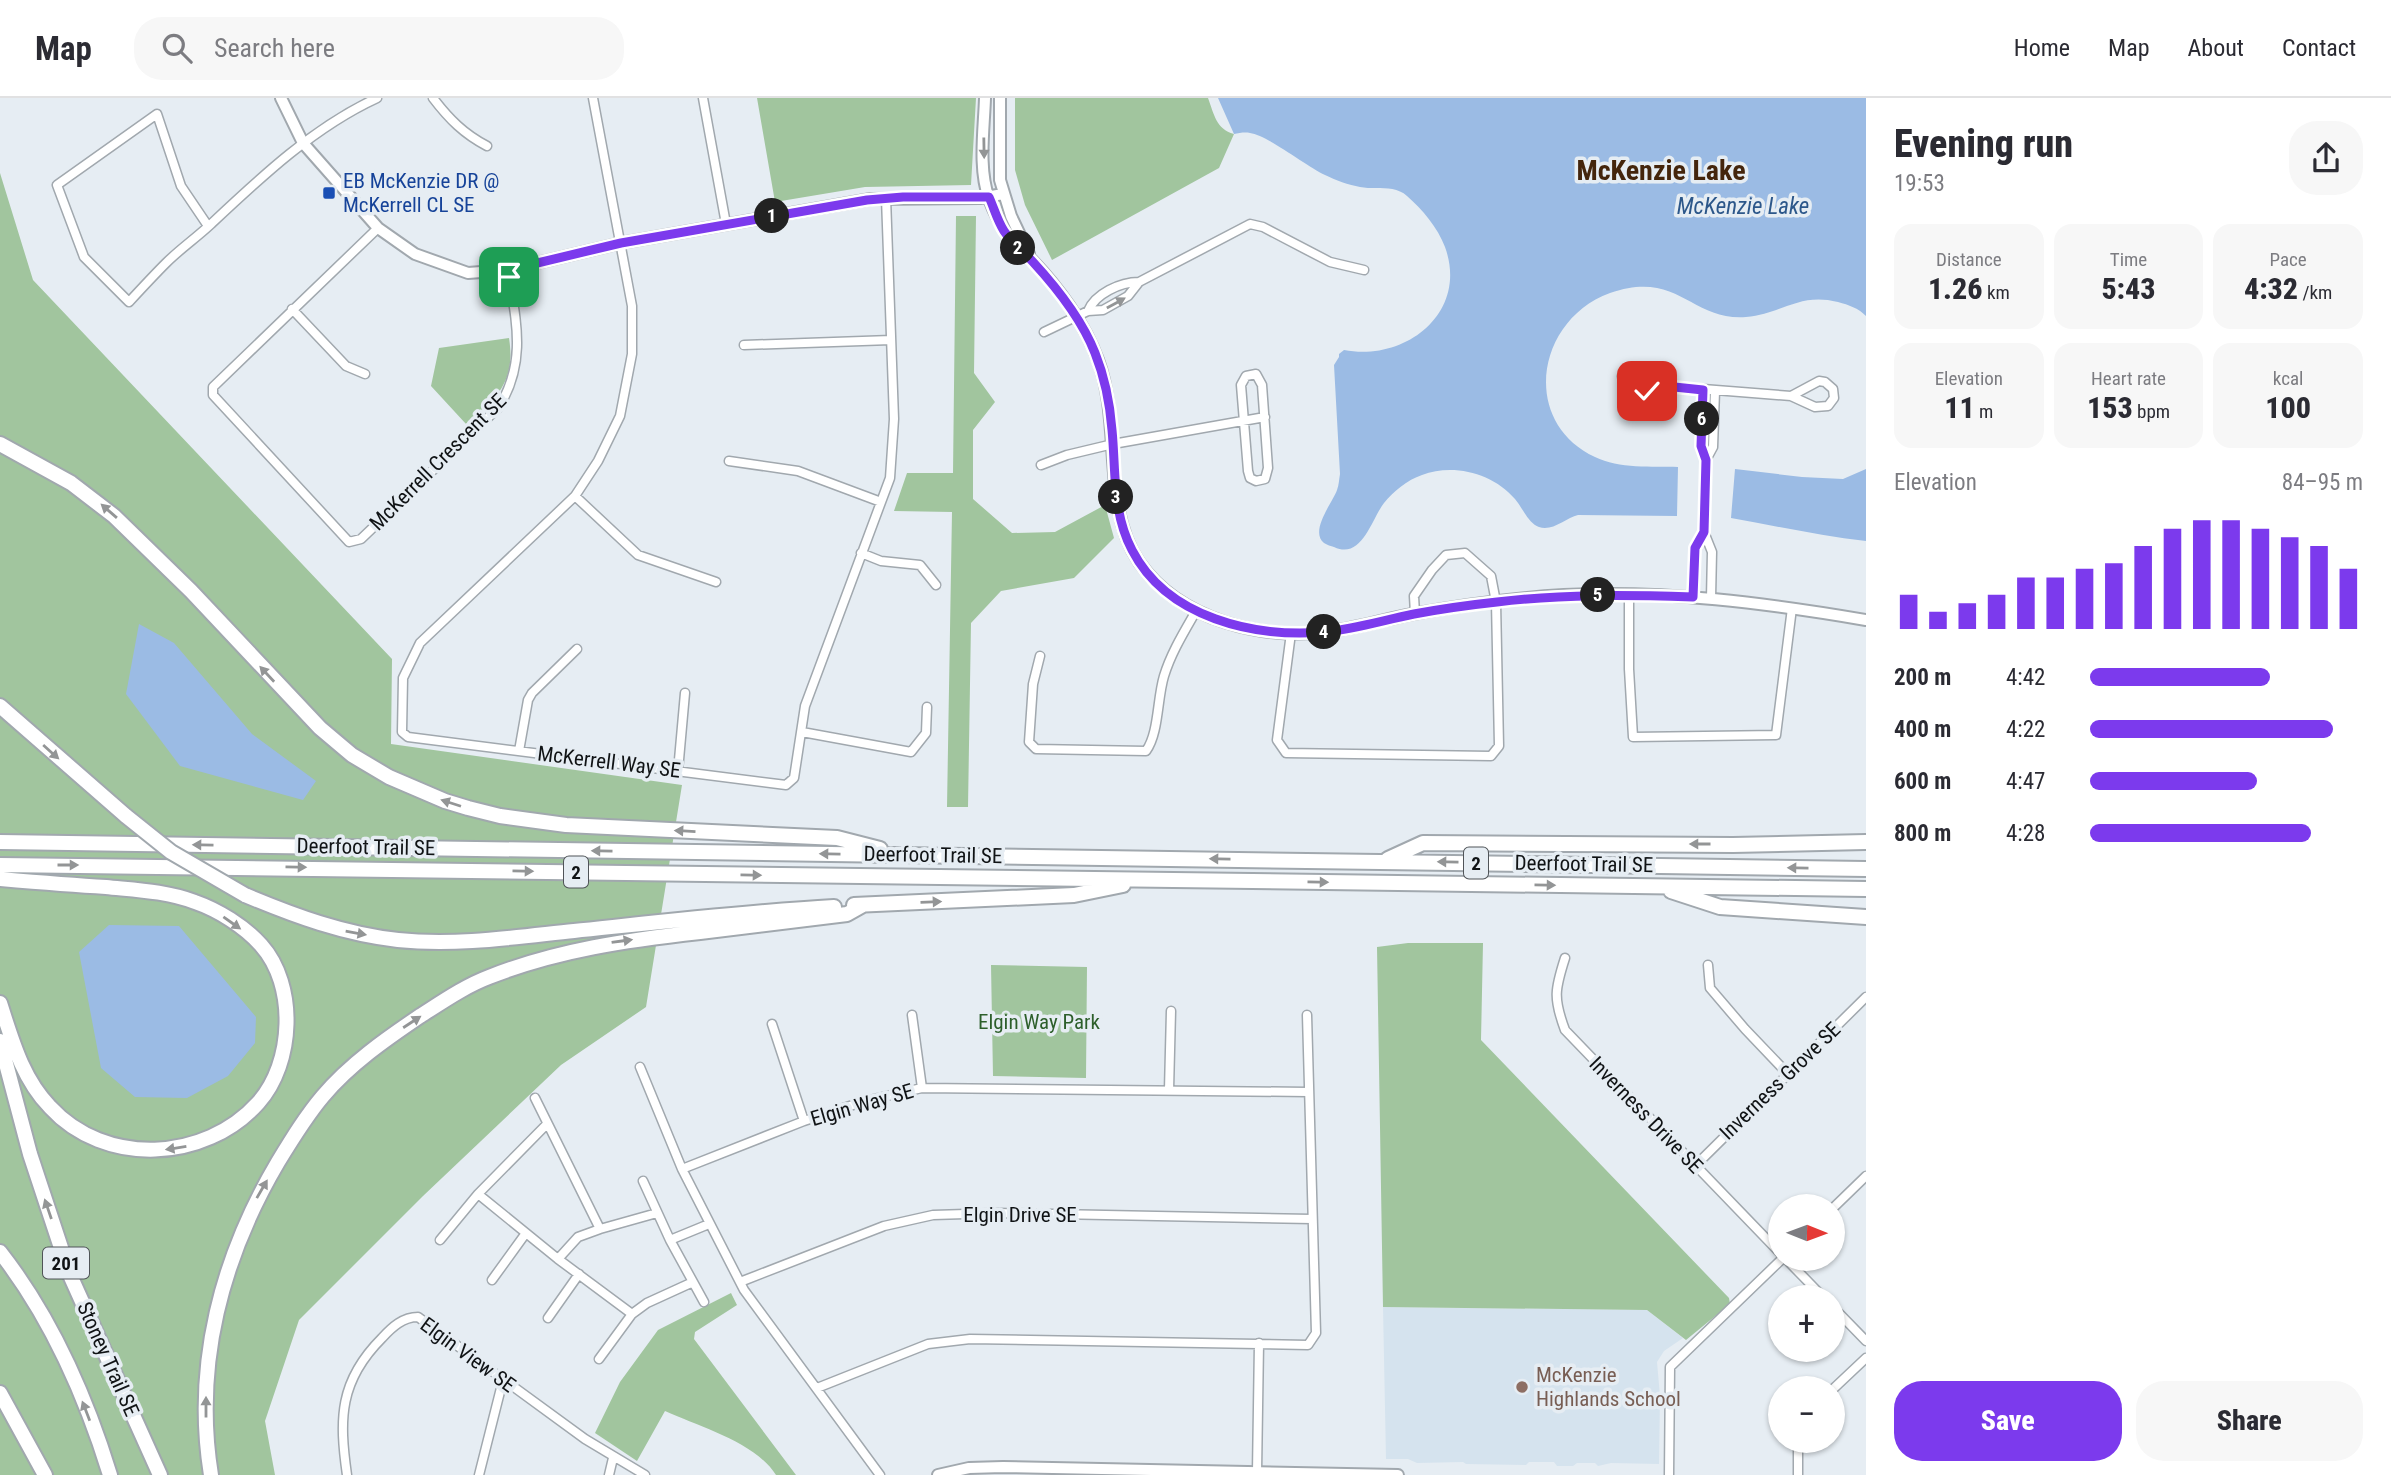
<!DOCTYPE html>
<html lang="en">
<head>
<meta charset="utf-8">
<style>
	:root { --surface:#fff; --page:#f7f7f7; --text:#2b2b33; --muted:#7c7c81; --line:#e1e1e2; --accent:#7c3aed }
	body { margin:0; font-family:"Roboto Condensed",sans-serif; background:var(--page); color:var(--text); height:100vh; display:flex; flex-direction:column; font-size:26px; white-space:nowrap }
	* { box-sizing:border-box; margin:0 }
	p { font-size:23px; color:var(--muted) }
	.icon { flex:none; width:38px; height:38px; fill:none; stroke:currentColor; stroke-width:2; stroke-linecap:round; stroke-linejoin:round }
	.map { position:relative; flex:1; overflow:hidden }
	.details { display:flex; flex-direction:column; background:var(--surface); width:525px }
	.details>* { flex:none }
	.needle { width:46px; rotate:91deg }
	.fabs { position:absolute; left:1768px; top:1096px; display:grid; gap:14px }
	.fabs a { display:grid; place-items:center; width:77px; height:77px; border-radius:50%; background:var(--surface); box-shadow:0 2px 5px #0004; font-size:35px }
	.pin { position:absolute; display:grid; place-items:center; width:60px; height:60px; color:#fff; margin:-30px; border-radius:14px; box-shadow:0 4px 10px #0006 }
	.km { position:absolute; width:35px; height:35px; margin:-18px; border-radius:50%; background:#222; color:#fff; font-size:19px; line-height:35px; text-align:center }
	.round { display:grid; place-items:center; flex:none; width:74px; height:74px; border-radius:28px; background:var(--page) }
	.headline { display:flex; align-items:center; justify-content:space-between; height:119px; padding:0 28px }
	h1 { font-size:38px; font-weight:800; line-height:52px }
	.stats { display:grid; grid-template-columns:repeat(3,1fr); gap:10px; height:119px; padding:7px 28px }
	.stats div { display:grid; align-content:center; border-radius:18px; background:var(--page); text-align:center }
	.stats b { font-size:30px; font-weight:800 }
	.stats small { font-size:19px; font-weight:400 }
	.stats p { font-size:19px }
	.chart { height:196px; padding:14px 28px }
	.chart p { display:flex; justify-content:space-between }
	.chart svg { width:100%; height:126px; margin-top:7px; stroke:var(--accent); stroke-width:6 }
	.cta { display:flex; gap:14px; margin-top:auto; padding:14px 28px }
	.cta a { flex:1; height:80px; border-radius:28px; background:var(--accent); color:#fff; font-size:28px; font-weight:800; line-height:80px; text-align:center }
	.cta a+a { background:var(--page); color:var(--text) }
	ul { padding:0 28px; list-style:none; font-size:23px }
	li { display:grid; grid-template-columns:112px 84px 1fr; align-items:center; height:52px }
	li i { height:18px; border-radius:9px; background:var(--accent) }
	header { display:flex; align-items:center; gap:42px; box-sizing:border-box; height:98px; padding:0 35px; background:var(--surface); border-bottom:2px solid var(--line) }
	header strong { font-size:33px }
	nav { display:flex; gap:38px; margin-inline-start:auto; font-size:24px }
	.search { width:490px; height:63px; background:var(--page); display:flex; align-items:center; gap:18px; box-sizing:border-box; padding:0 24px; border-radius:28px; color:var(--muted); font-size:26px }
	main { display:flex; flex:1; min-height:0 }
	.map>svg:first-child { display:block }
	.built { fill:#d5e3ee }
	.green { fill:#a1c59e }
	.water { fill:#9bbbe4 }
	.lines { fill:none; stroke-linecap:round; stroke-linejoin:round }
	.street-casing { stroke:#a1a8ae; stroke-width:11 }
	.secondary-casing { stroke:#a1a8ae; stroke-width:14 }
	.highway-casing { stroke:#a1a8ae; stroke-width:18 }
	.street { stroke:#fff; stroke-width:8 }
	.secondary { stroke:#fff; stroke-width:10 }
	.highway { stroke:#fff; stroke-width:14 }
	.highway-bridge-casing { stroke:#a1a8ae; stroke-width:18; stroke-linecap:butt }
	.highway-bridge { stroke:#fff; stroke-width:14 }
	.oneway { fill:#939596 }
	.route-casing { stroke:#fff; stroke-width:14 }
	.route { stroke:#7c3aed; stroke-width:9 }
	.transit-dot { fill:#1a4fb4; stroke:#e6edf3; stroke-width:2.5 }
	.education-dot { fill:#8d6e63; stroke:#e6edf3; stroke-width:2.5 }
	.labels { text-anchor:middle; stroke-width:7; stroke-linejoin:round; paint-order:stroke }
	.shield { fill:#e6edf3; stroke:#505458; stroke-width:2 }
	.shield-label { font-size:19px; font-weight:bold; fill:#101315 }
	.transit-label { font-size:21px; fill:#164399; stroke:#e6edf3; text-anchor:start }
	.street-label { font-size:21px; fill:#101315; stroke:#e6edf3 }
	.park-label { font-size:21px; fill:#2d5f2b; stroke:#e6edf3 }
	.education-label { font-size:21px; fill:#785e54; stroke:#e6edf3; text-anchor:start }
	.water-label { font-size:23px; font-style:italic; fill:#2c578a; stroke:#e6edf3 }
	.district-label { font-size:28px; font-weight:bold; fill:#44250c; stroke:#e6edf3 }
</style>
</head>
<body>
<header>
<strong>Map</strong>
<div class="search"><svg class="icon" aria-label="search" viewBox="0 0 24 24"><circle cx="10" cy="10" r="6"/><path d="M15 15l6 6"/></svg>Search here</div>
<nav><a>Home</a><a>Map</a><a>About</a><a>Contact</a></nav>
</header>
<main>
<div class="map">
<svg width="1866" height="1377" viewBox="0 0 1866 1377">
	<rect width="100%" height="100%" fill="#e6edf3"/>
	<path class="built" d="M1383,1209L1647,1212L1683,1240L1664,1253L1657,1264L1660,1298L1659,1366L1611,1365L1598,1368L1595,1365H1577L1573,1368H1557L1554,1364H1529L1526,1367L1466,1366L1463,1364L1417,1365L1408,1361H1386Z"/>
	<path class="green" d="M757,0H976L971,87L865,89L775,104Z
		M1015,0H1208C1214,16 1216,31 1234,36L1219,70L1052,162L1025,107L1015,72Z
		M0,75L33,182L392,561L391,646L682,687L646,909L561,967L423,1098L299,1222L265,1323L275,1377H0Z
		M956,118H976L974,275L995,304L973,332V401L1012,435L1055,434L1105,407L1114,440L1074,480L1001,493L971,525L968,709H947L952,414L894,413L907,375H953Z
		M509,240C516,283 497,301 466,326L431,288L439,250Z
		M1408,845H1483L1481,942L1729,1200L1730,1206L1686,1242L1647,1212L1383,1209L1377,849Z
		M991,867L1087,869L1086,980L993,978Z
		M731,1195L737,1207L695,1234L694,1241L796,1377H776C755,1344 700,1329 665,1313L637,1363L595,1335L620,1284L658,1232Z"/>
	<path class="water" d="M1218,0H1866V218C1858,210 1849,207 1838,204C1799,194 1782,216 1746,219C1691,223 1678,171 1610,195C1536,222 1520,324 1595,359C1619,371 1652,368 1678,369L1677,418L1578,417C1566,420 1552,434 1539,429C1528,425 1522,409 1515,401C1493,375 1453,365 1422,377C1407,382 1394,393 1384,405C1371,422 1362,462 1334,449C1331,448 1327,447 1324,445C1309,433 1333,404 1337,392C1339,387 1339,381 1340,376L1334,267L1339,259V256L1344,252C1405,264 1469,215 1445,149C1438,130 1422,111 1407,98C1394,86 1375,92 1360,89C1349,87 1335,82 1325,77C1306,68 1267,37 1250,35C1245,34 1239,35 1234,36Z
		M1735,371L1802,379L1843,381L1866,371V443C1821,438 1776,428 1731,420Z
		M139,526L174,545L252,636L316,683L303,702L180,668L126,596Z
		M109,827L179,828L256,919L255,945L228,978L187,1000L135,999L101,970L79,854Z"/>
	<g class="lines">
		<defs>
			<path id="street" d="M433,0C449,21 464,36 487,48
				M593,0L632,208V256L620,318L598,363L575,398L420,545L403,580L402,634L408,639L786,687L794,680L805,608L890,380L894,321L886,100
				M703,0L726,126
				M208,128L181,88L157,16L57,87L84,159L129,204C141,191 153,178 166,165C180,151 196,140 211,126C261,79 314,29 377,0
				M378,130L213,289V297L349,444L361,441L499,309C527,263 516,223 508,172
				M292,211L346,268L365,276
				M1088,213C1095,196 1120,184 1139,184L1250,126L1263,129L1330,164L1364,172
				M1044,234L1088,213L1103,212L1128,198L1139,184
				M744,247L891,242
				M1256,276L1262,287L1268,370L1265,381L1256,383L1250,380L1248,373L1241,287L1246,278Z
				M1819,283L1825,284L1833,291L1834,300L1828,308L1815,309L1791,298Z
				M1665,288L1639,269L1629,270L1622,278L1624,289L1634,296L1665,288L1791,298
				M1703,292L1701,350L1706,362L1704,434L1712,454L1711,500
				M1706,362L1713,349L1715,293
				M729,363L798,373L881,404
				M1041,367L1067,357L1113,346L1265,319
				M575,398L638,457L716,484
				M861,455L881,463L920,467L936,487
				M1629,497V571L1633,639L1776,637L1792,510
				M1693,499L1695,450L1704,434
				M1291,535L1277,642L1286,655L1491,658L1499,648L1496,504L1491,478L1465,455L1446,457L1432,472L1414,498L1415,516
				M1040,558L1033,586L1029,644L1036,651L1146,653C1159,635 1157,601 1164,578C1171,555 1184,534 1196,513
				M802,634L911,654L926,635L927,609
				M519,653L528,602L532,595L577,551
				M678,673L685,595
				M1565,860C1555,891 1553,900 1565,932L1780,1155
				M1708,867L1710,890L1745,931L1787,975
				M912,917L922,990
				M772,926L804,1023
				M640,969L682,1071
				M1169,992L1171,913
				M535,1000L600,1131L657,1115
				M1695,1068L1866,899
				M643,1083L670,1142
				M478,1096L558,1161
				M1832,1111L1866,1078
				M600,1131L578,1139L558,1161L632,1216L647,1205L693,1184
				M440,1142L478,1096L547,1026
				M1785,1160L1823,1199
				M492,1182L526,1135
				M740,1184L884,1128L933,1117L998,1115L1312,1121
				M704,1204L670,1142L709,1126
				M1832,1208L1866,1243
				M548,1220L579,1176
				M599,1261L632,1216
				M817,1290L928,1246L970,1241L1308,1247L1316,1235L1307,917
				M1832,1292L1866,1260
				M1257,1374L1259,1245
				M347,1377C339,1321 339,1283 382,1240C392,1229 403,1219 418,1219L585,1341L645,1377
				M479,1377L503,1282
				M609,1377L613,1360
				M880,1377L744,1192L682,1071L804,1023L865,1003L922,990L1308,994
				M1669,1377L1670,1269L1783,1160
				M1798,1377V1342"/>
			<path id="secondary" d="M281,0L303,45L378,130L415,156L468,175L508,172L621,145L871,101L980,100L1003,96
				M985,0C984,32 978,70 989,101C1000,130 1010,141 1032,162C1058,189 1085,226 1098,262C1122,327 1101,408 1139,464C1180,523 1264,543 1333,533C1360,529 1386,521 1413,516C1462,507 1514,500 1564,497C1666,492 1766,505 1866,522
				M1000,0V82L1011,118L1029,156
				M938,1377L969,1370L1003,1369L1398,1377"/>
			<path id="highway" d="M0,346L71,385L114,418L191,493L320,630L352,657L389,679L445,703L468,710L500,718L566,727L837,740L880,751
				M0,608L126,718
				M0,744L1866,771
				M1388,761L1423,745L1733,747L1866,744
				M0,767L1866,791
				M0,781C35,784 71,787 106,789C135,792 166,793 195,804C218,812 244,828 261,847C297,887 294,965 258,1005C205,1064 105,1069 50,1009C22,980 12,942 0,905
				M1671,793L1720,809L1866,819
				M245,797C295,818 344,836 398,842C457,848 516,839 574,833C660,824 747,814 834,809
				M854,807L1074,797L1123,787
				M0,943L30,1056L70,1177L160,1377
				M0,1154C50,1218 86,1299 110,1377
				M0,1295L45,1377
				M211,1377C193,1266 222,1159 278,1064C292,1041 306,1018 323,998C350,966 386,941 420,918C442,904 465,888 489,879C557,852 628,842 700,834C749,828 798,822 847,816L863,807"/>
		</defs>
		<use href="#street" class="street-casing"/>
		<use href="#secondary" class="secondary-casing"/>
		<use href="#highway" class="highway-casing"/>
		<use href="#street" class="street"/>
		<use href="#secondary" class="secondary"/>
		<use href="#highway" class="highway"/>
		<defs>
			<path id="highway-bridge" d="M126,718L171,754L245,797"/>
		</defs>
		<use href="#highway-bridge" class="highway-bridge-casing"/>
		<use href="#highway-bridge" class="highway-bridge"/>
	</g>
	<defs><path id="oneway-solid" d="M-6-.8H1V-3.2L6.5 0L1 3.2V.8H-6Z" transform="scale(1.75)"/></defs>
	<g class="oneway">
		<use href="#oneway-solid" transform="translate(984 50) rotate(89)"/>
		<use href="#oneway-solid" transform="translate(1116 205) rotate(-29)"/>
		<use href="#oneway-solid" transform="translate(109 413) rotate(-139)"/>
		<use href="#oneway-solid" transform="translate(267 576) rotate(-133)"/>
		<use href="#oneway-solid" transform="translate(51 654) rotate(42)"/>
		<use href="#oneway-solid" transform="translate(451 705) rotate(-162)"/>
		<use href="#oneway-solid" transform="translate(685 733) rotate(-177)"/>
		<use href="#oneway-solid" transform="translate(1700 746) rotate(-180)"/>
		<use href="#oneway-solid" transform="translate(203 747) rotate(-179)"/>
		<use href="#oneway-solid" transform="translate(602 753) rotate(-179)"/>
		<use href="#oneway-solid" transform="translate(830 756) rotate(-179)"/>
		<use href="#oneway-solid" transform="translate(1220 761) rotate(-179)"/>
		<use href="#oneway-solid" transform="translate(1448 764) rotate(-179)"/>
		<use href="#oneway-solid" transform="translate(68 767)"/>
		<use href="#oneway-solid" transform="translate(296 769) rotate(1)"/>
		<use href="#oneway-solid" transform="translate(1798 770) rotate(-179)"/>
		<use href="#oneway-solid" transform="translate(523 773) rotate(1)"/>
		<use href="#oneway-solid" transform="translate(751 777) rotate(1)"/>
		<use href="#oneway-solid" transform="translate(1318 784) rotate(1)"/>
		<use href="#oneway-solid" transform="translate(1545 787) rotate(1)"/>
		<use href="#oneway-solid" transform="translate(931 804) rotate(-2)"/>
		<use href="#oneway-solid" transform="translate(232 825) rotate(35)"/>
		<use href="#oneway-solid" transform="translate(356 835) rotate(10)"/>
		<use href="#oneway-solid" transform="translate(622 843) rotate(-8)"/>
		<use href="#oneway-solid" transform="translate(412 924) rotate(-33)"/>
		<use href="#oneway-solid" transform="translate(176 1050) rotate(171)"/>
		<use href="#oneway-solid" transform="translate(262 1091) rotate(-60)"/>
		<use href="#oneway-solid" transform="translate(48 1111) rotate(-109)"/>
		<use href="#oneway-solid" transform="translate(206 1309) rotate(-90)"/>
		<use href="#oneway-solid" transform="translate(86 1313) rotate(-111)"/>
	</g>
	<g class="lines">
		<defs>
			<path id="route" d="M509,179L508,172L621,145L867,102L903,99H989C994,110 997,122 1004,133C1012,145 1023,153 1033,164C1057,190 1082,222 1095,255C1105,280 1110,306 1112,332C1116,373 1112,414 1132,452C1167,520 1254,540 1325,534C1355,531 1384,522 1414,516C1441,511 1469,507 1497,504C1563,496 1627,497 1693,499L1695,450L1704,434L1706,362L1701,348L1703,292L1665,288L1647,293"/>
		</defs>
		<use href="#route" class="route-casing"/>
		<use href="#route" class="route"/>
	</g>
	<rect class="transit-dot" x="322" y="88" width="14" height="14" rx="3.5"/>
	<circle class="education-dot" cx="1522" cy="1289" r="7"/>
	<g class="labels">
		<g class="shield">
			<rect x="1464" y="749.5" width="24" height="31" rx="5"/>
			<rect x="564" y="758.5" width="24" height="31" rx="5"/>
			<rect x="43" y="1149.5" width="46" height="31" rx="5"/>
		</g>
		<g class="shield-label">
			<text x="1476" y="772">2</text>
			<text x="576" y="781">2</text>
			<text x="66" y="1172">201</text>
		</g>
		<g class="transit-label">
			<text x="343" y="90">EB McKenzie DR @<tspan x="343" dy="24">McKerrell CL SE</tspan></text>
		</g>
		<g class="street-label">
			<text transform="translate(438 364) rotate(-45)" y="7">McKerrell Crescent SE</text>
			<text transform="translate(609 664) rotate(7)" y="7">McKerrell Way SE</text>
			<text transform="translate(366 749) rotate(1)" y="7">Deerfoot Trail SE</text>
			<text transform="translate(933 757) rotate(1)" y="7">Deerfoot Trail SE</text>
			<text transform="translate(1584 766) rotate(1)" y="7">Deerfoot Trail SE</text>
			<text transform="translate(1780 983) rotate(-44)" y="7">Inverness Grove SE</text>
			<text transform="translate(862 1007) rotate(-16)" y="7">Elgin Way SE</text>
			<text transform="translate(1646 1017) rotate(46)" y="7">Inverness Drive SE</text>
			<text x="1020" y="1124">Elgin Drive SE</text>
			<text transform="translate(468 1257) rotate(36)" y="7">Elgin View SE</text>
			<text transform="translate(108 1261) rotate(66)" y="7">Stoney Trail SE</text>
		</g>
		<g class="park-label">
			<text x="1039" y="931">Elgin Way Park</text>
		</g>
		<g class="education-label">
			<text x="1536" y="1284">McKenzie<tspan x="1536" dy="24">Highlands School</tspan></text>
		</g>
		<g class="water-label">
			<text x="1743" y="116">McKenzie Lake</text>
		</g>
		<g class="district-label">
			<text x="1661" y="82">McKenzie Lake</text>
		</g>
	</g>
</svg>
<div class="fabs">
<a><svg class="needle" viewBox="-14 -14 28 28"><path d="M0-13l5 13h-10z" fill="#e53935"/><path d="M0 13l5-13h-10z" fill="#7c7c81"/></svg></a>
<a>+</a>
<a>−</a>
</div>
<div class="pin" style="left:509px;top:179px;background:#1e9e55"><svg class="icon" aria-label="arrive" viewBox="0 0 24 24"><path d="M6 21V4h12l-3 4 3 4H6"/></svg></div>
<div class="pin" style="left:1647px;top:293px;background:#d93025"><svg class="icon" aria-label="check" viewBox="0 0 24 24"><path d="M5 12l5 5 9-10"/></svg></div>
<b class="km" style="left:772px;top:118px">1</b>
<b class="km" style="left:1018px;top:150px">2</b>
<b class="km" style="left:1116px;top:399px">3</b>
<b class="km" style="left:1324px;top:534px">4</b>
<b class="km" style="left:1598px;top:497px">5</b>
<b class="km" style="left:1702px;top:321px">6</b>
</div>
<section class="details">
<div class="headline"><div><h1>Evening run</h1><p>19:53</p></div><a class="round"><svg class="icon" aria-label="share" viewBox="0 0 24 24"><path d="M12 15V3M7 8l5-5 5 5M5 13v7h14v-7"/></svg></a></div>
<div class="stats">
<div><p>Distance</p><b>1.26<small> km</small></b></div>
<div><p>Time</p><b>5:43</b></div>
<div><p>Pace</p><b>4:32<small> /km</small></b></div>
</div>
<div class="stats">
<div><p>Elevation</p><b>11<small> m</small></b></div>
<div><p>Heart rate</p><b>153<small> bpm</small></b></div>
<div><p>kcal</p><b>100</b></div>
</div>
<div class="chart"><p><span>Elevation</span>84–95 m</p>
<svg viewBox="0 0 160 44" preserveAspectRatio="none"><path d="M5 44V32M15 44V38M25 44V35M35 44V32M45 44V26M55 44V26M65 44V23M75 44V21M85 44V15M95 44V9M105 44V6M115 44V6M125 44V9M135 44V12M145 44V15M155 44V23"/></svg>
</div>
<ul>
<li><b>200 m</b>4:42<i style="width:66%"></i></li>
<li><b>400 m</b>4:22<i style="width:89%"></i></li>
<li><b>600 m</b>4:47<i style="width:61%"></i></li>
<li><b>800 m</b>4:28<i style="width:81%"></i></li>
</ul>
<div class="cta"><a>Save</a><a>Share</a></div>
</section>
</main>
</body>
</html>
